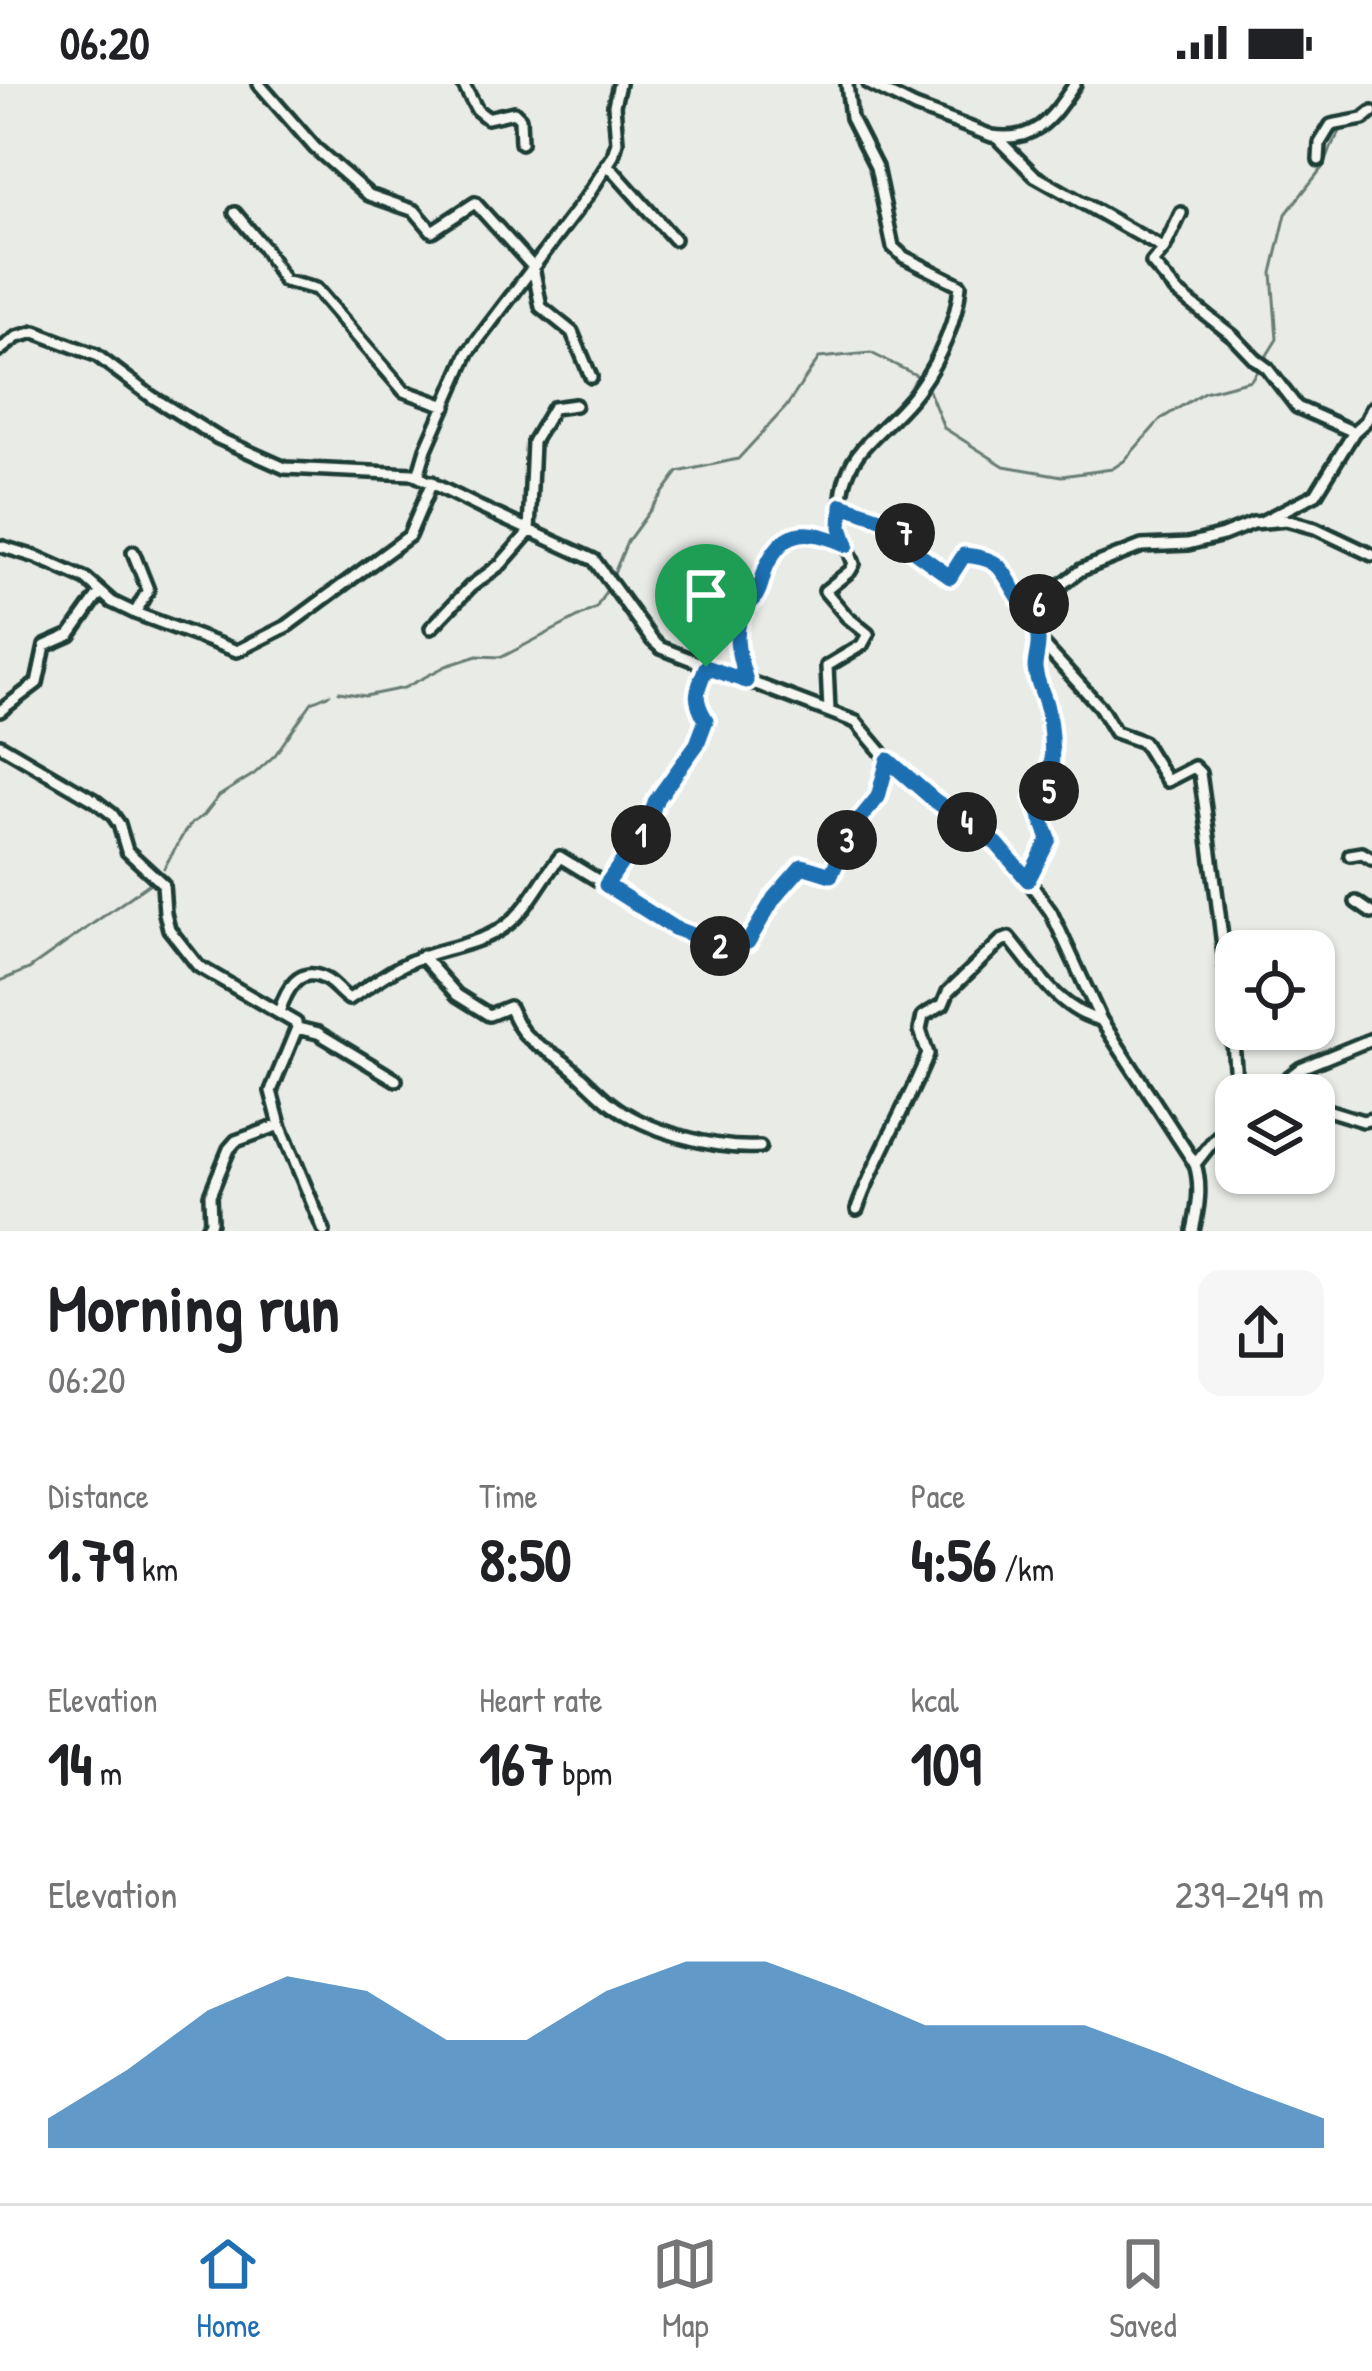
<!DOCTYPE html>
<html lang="en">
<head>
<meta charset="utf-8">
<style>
	:root { --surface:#fff; --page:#f6f6f6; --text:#202124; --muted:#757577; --line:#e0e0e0; --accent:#1f6fb2 }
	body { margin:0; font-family:"Patrick Hand",sans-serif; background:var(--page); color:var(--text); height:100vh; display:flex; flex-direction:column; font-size:45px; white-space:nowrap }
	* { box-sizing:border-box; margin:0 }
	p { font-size:39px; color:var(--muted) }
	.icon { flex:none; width:66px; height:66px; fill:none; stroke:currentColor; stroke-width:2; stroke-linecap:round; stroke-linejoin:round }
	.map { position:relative; height:1147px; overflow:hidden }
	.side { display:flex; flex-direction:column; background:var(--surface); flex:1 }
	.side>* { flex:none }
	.controls { position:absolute; left:1215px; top:846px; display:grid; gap:24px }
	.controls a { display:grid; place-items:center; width:120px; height:120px; border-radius:24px; background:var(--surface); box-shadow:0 3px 9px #0004; font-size:60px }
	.pin { position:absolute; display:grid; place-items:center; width:102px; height:102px; color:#fff; margin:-123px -51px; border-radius:50% 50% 50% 0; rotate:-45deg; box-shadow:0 0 12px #0007 }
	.pin .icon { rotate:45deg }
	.km { position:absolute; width:60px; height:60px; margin:-30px; border-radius:50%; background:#222; color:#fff; font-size:33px; line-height:60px; text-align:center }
	.round { display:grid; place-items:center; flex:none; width:126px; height:126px; border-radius:24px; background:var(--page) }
	.head { display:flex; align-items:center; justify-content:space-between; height:204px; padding:0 48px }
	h1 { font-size:66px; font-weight:700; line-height:90px }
	.metrics { display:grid; grid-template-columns:repeat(3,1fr); gap:18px; height:204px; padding:12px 48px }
	.metrics div { display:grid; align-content:center }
	.metrics b { font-size:60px; font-weight:700 }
	.metrics small { font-size:33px; font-weight:400 }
	.metrics p { font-size:33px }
	.chart { height:336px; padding:24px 48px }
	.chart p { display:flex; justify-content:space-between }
	.chart svg { width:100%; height:216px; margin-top:12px; fill:var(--accent); opacity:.7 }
	.status { display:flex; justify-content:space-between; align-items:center; height:84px; padding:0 60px; background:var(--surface); direction:ltr }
	.status svg { height:33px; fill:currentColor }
	.tab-bar { display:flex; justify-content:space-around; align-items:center; height:168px; border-top:3px solid var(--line); background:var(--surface); font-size:33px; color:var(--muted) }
	.tab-bar a { display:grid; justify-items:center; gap:6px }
	.tab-bar .active { color:var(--accent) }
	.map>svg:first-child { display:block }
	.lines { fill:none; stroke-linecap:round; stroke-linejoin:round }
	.stream { stroke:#687c75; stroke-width:3 }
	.minor-casing { stroke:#1f3d34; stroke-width:18 }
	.minor { stroke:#f6f6f2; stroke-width:9 }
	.route-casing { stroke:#fff; stroke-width:24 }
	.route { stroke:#1f6fb2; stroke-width:15 }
</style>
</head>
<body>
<div class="status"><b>06:20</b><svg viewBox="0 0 49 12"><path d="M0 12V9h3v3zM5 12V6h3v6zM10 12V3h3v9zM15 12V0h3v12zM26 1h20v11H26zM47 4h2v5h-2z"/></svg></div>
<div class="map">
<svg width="1372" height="1147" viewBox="0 0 1372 1147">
	<rect width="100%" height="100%" fill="#e9ebe7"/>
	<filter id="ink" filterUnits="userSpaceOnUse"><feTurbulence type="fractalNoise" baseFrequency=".00833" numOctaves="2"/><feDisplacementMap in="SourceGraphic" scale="24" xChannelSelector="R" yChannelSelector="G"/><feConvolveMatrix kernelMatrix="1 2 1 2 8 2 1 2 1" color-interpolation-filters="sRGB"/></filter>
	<g filter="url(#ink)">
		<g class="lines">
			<path class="stream" d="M1356,41L1372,38
				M1264,276L1277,255L1272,189L1286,130L1325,80L1333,59L1343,43L1347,42
				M927,302L944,344L1004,382L1062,392L1112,385L1124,377L1161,335L1204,308L1251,296L1259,284
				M613,492L627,458L678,388L738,375L786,323L819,274L871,269L922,294
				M339,608L365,612L404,604L446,582L477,572L502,573L596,524L608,504
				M164,784L184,749L192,739L204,731L219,712L254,690L275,671L312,618L330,610
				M0,897L29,885L153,797"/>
			<defs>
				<path id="minor" d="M259,0L315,64L369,111L415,127L432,147L475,119L533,183L541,223L572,248L591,293
					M463,0L477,26L487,34L514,28L520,34L521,59
					M869,0L915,23L992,52C1037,59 1052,33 1075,0
					M996,53L1035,92L1164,165L1181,129
					M1319,76L1320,59L1331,41L1363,35L1372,28
					M607,80L674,155
					M235,129L264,164L284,197L316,205L404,307L446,322
					M1164,165L1152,179L1177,208L1233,252L1255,275L1267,284L1297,323L1354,348L1366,337L1372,324
					M0,266L17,253L35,248L96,271L152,313L218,354L285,384L413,390L479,423L594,476L652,556L661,564L856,638L888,676L934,716L997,761L1028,796L1051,828L1101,936L1195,1080C1202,1102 1198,1125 1193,1147
					M418,392L426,365L468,269L588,111L613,72L617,58L614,21L619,0
					M842,421L901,441L910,463L950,493L965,471C1004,476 1000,485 1020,515L1040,519
					M1263,437L1316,410L1354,348
					M0,462L36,473L86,495L112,518L135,529L148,506L133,468
					M135,529L237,567L287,542L409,452L432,398
					M431,544L470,503L501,480L529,448L533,358L553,324L575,321
					M1039,556L1100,623L1115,648L1143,658L1167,697L1194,683L1200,689C1215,796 1230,903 1237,1011
					M746,597C739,572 730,547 746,523C756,509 750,524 758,509C762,500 763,490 767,481C786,441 811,445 846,461
					M0,627L37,599L45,562L70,551L97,513
					M829,627L827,582L862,561L868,550L847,533L825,507L850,487L854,480C838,442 834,399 862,365C880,344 903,327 919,304C940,275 957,237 960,201L904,173L893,163L876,83L851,34L847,0
					M0,661L94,716L112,730L119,740L127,767L163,800L165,829L169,845L198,882L296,939L297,944L271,1007L280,1041L324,1147
					M1350,771L1362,769L1372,775
					M1028,796L1049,755L1034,715L1051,706L1053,682L1049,648L1046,620L1039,604L1035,581L1038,555L1035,543L1037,523L1049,510L1081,486L1142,462L1188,460L1223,451L1253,439L1286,436L1315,444L1372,471
					M606,801L674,844L726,864L748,858L774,815L802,782L831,791L851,746L878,713L888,676
					M1356,818L1372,829
					M422,872L457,911L489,931L509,923C513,931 517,941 523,948C534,962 555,969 568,981C583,993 595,1007 610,1019C645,1047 716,1066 760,1063
					M279,928C286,907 299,879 327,896C335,901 341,910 349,915C373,900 395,882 422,873C450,863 484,859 508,840C530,822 542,794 560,773L606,801L650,737L654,718L697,660L707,636C692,613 697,607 706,583
					M297,944L318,949L396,996
					M1266,1011L1301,984L1372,955
					M1314,1022L1363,1037L1372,1035
					M1195,1080L1214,1056L1236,1036
					M857,1125C876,1071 907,1023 928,970L920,946L923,932L943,920L948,908L1001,857L1009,854C1035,885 1059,927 1101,936
					M205,1147L211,1138L210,1111L229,1065L236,1057L280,1041"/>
			</defs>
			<use href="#minor" class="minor-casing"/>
			<use href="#minor" class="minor"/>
		</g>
	</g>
	<g class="lines" filter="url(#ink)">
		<defs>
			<path id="route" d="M842,421L901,441L910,464L950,493L964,471C1004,475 1000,485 1020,515L1040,519C1034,532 1037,541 1038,555C1039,565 1035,574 1035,584C1036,597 1043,608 1046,620C1053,647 1052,678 1051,706L1034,715L1049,755L1028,796L997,760L934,716L888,676L878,713L851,746L831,791L802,782L774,814L748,858L726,864L674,844L606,801L650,737L655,718L697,660L706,636C692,613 697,607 706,583L746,597C739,572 730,547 746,523C756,509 750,524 758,508C762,500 763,490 767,481C786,441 811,445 847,461L841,443Z"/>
		</defs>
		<use href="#route" class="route-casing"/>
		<use href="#route" class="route"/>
	</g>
</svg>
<div class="controls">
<a><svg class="icon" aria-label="locate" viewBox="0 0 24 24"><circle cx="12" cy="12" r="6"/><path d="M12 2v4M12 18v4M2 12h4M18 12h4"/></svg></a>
<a><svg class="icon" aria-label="layers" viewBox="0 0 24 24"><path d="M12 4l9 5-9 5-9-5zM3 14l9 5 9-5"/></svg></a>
</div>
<div class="pin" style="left:706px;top:583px;background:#1e9e55"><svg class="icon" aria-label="arrive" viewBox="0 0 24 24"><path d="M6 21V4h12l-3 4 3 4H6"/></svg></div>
<b class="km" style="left:641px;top:751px">1</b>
<b class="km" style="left:720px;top:862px">2</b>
<b class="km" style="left:847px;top:756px">3</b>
<b class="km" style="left:967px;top:738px">4</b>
<b class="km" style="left:1049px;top:707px">5</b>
<b class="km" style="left:1039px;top:520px">6</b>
<b class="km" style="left:905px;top:449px">7</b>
</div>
<section class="side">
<div class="head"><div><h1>Morning run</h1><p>06:20</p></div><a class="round"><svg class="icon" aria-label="share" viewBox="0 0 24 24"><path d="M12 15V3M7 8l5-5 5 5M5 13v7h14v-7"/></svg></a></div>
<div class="metrics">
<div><p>Distance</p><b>1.79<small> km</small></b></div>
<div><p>Time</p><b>8:50</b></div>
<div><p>Pace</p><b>4:56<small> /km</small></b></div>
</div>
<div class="metrics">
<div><p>Elevation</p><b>14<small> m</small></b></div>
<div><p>Heart rate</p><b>167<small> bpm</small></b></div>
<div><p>kcal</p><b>109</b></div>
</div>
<div class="chart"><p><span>Elevation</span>239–249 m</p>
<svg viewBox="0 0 160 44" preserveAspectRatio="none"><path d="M0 44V38L10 28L20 16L30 9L40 12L50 22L60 22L70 12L80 6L90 6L100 12L110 19L120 19L130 19L140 25L150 32L160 38V44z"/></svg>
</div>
</section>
<nav class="tab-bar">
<a class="active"><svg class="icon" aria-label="home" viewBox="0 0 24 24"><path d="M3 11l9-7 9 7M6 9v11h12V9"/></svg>Home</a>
<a><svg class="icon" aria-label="map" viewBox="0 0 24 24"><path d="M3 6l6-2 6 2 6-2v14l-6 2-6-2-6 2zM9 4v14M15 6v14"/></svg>Map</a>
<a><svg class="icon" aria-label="saved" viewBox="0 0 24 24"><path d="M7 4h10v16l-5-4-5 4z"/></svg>Saved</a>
</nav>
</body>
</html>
